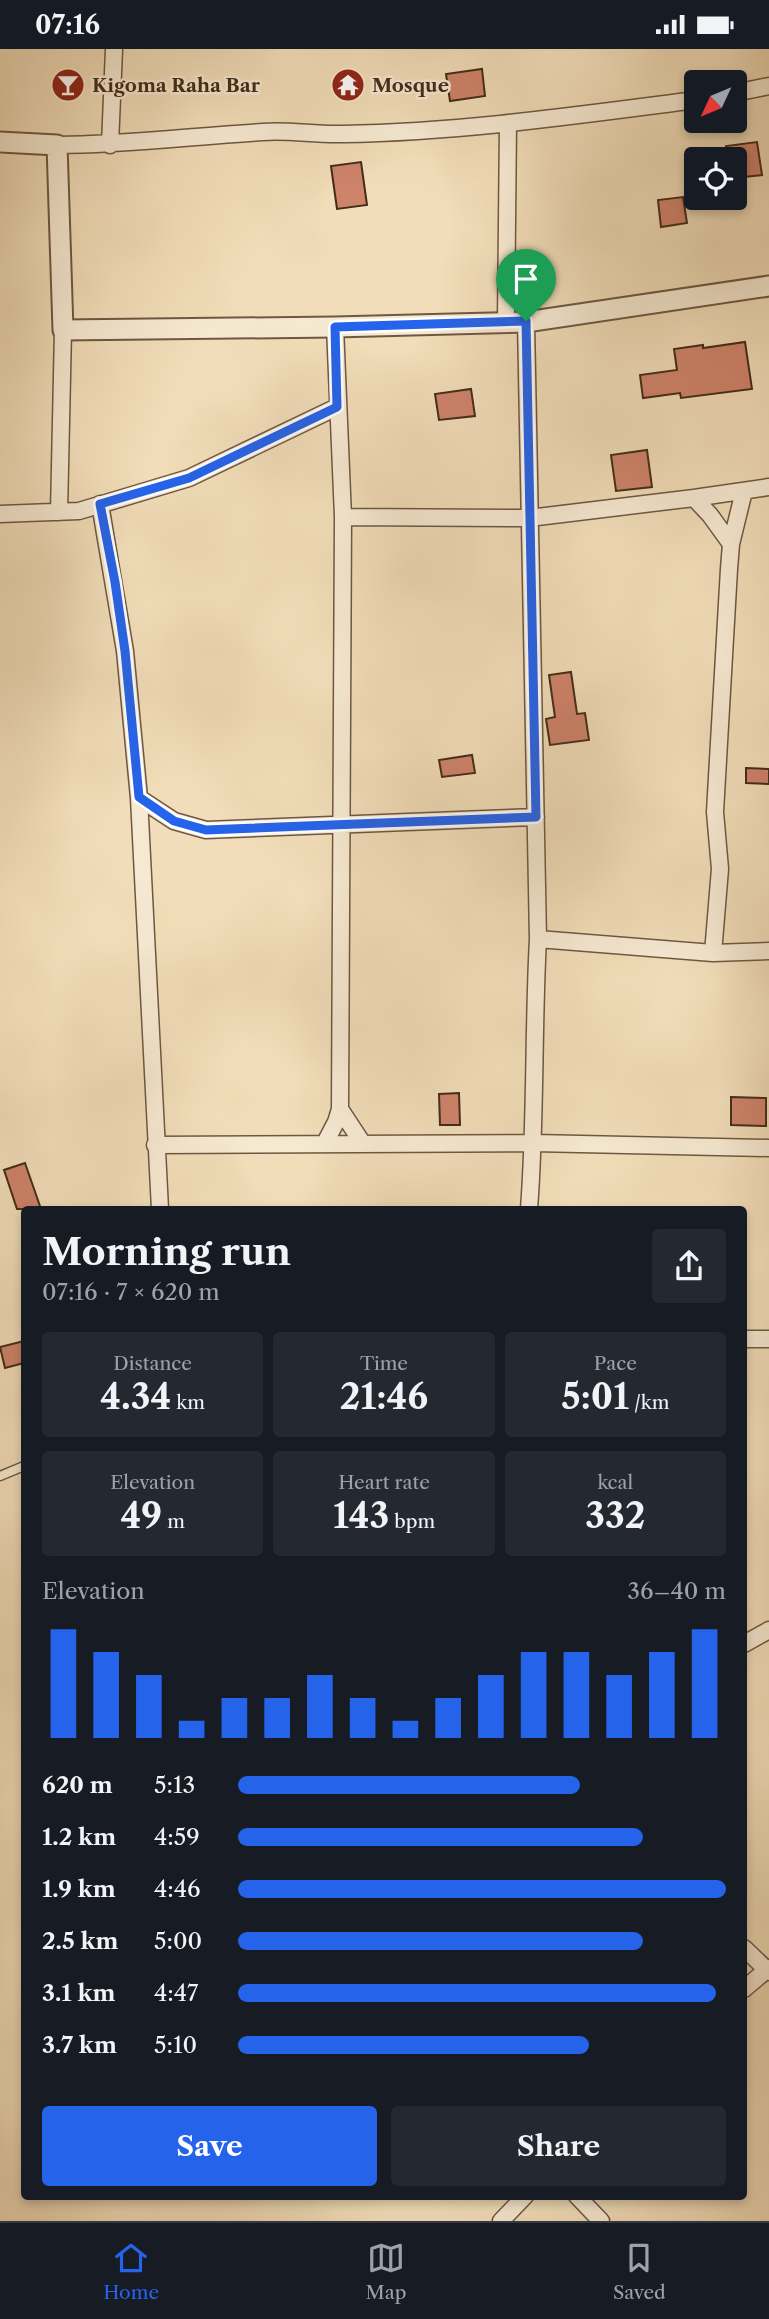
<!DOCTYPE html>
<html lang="en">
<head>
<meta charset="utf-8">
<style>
	:root { --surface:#171b24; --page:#242831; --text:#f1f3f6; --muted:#9ea1a6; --line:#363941; --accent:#2563eb }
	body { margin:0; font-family:"Libre Caslon Text",serif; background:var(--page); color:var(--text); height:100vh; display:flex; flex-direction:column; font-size:26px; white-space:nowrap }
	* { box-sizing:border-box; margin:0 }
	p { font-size:23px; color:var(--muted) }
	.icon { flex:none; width:38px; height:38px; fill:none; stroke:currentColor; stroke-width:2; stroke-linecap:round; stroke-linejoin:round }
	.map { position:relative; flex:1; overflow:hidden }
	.details { position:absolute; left:21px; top:1157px; width:726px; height:994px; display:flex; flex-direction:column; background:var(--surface); border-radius:7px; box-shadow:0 4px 10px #0003 }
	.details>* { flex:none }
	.needle { width:46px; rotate:226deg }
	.controls { position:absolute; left:684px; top:21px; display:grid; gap:14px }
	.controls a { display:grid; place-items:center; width:63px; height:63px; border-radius:7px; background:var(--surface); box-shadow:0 4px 10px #0003; font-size:35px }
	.pin { position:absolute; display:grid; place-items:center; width:60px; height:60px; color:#fff; margin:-72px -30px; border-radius:50% 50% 50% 0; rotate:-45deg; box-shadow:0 0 7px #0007 }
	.pin .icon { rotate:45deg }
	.round { display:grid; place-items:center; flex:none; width:74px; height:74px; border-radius:7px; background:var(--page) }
	.overview { display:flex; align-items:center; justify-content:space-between; height:119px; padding:0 21px }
	h1 { font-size:38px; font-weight:700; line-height:52px }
	.stats { display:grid; grid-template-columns:repeat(3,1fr); gap:10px; height:119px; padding:7px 21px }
	.stats div { display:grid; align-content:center; border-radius:7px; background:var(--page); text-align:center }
	.stats b { font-size:35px; font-weight:700 }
	.stats small { font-size:19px; font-weight:400 }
	.stats p { font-size:19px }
	.chart { height:196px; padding:14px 21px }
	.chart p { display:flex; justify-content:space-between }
	.chart svg { width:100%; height:126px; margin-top:7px; stroke:var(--accent); stroke-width:6 }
	.button { display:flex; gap:14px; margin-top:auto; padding:14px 21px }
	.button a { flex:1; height:80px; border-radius:7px; background:var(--accent); color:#fff; font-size:28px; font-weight:700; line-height:80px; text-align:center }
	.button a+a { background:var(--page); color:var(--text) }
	ul { padding:0 21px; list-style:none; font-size:23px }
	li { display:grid; grid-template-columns:112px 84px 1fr; align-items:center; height:52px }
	li i { height:18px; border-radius:9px; background:var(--accent) }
	.status { display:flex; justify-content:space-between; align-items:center; height:49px; padding:0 35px; background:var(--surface); direction:ltr }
	.status svg { height:19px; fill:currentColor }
	.menu { display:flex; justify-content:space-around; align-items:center; height:98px; border-top:2px solid var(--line); background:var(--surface); font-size:19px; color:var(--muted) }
	.menu a { display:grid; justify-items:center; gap:4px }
	.menu .current { color:var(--accent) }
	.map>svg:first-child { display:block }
	.building { fill:#ce836b; stroke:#432c19; stroke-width:2 }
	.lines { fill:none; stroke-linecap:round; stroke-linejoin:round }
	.service-casing { stroke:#6e5841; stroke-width:11 }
	.minor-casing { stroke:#6e5841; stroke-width:19 }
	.tertiary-casing { stroke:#6e5841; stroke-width:23 }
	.service { stroke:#f6e9d2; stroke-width:8 }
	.minor { stroke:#f6e9d2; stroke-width:16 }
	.tertiary { stroke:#f6e9d2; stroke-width:19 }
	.route-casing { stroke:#fff; stroke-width:14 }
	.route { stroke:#2563eb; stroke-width:9 }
	.labels { text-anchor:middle; stroke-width:5; stroke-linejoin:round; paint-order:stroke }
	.poi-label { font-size:19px; font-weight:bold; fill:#432c19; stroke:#f6e9d2; text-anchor:start }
</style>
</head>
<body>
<div class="status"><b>07:16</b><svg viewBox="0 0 49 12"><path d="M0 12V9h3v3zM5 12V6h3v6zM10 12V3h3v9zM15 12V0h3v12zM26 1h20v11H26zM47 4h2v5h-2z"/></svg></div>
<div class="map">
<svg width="769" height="2172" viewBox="0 0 769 2172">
	<rect width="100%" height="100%" fill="#f1ddb9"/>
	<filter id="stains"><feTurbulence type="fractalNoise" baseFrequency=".00286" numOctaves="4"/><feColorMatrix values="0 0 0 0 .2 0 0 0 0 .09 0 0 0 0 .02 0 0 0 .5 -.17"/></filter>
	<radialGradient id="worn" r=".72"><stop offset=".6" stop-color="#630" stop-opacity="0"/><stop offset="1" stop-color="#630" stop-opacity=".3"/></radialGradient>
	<path class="building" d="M482,20L485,47L450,52L446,25Z
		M757,93L762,126L735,129V110H727L726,97Z
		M361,113L367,156L337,160L331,117Z
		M683,148L687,174L661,178L658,151Z
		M745,293L752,340L681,349L680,344L643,349L640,326L677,321L674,300L703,296V299Z
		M471,340L475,367L439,371L435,345Z
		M647,401L652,438L616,442L611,406Z
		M571,623L577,665L585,664L589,691L550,696L546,670L555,668L549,626Z
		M472,706L475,724L442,728L439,711Z
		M746,719L769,720V735L746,734Z
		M459,1044L460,1076H440L439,1045Z
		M731,1048L766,1049V1077L731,1076Z
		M25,1114L41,1160H17L4,1121Z
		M24,1292V1314L5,1319L0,1298Z"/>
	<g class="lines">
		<defs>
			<path id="service" d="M0,1427L24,1417"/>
			<path id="minor" d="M735,44L769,37
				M57,96C126,96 194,87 263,83C290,81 316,86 343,85C461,83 579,66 696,51
				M110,96L114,0
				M506,273L508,74
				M526,273L538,890C533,980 536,1070 529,1160
				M694,449L710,466L731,495
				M100,455L125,602L139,749L160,1160
				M59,463L63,281
				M0,465L79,462L189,429L337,358
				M343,468L529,469L694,449L769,438
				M139,749L174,772L206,781L536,768
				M538,890L713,904L769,902
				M713,904L720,820L715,763L729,520L731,495L744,442
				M340,1060L363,1095
				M325,1094L336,1073L340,1060L343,468L335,278
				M155,1096L534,1094L769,1099
				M744,1290H769
				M744,1595L769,1581
				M744,1899L769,1923
				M744,1940L769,1919
				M577,2147L601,2172
				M501,2172L525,2147"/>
			<path id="tertiary" d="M0,93L57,96L63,281L335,278L526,273L769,237"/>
		</defs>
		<use href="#service" class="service-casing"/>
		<use href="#minor" class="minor-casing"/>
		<use href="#tertiary" class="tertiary-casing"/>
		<use href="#service" class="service"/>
		<use href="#minor" class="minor"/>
		<use href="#tertiary" class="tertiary"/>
	</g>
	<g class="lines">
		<defs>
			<path id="route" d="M526,272L536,768L206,781L174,772L139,748L125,602L115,533L100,455L189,429L337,358L335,278Z"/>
		</defs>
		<use href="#route" class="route-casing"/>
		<use href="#route" class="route"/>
	</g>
	<defs>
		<symbol id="bar-disc" viewBox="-11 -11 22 22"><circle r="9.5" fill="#8f2418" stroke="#f6e9d2"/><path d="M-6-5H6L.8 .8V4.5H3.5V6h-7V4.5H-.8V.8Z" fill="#fff"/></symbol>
		<symbol id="temple-disc" viewBox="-11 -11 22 22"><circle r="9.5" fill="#8f2418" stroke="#f6e9d2"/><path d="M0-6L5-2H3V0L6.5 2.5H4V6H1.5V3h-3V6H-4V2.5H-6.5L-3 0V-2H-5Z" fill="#fff"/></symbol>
	</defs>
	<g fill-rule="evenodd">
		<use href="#bar-disc" x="49" y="17" width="38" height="38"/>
		<use href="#temple-disc" x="329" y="17" width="38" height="38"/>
	</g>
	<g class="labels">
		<g class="poi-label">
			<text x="92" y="43">Kigoma Raha Bar</text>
			<text x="372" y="43">Mosque</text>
		</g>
	</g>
	<rect width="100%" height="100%" filter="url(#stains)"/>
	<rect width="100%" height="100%" fill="url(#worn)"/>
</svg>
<div class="controls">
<a><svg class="needle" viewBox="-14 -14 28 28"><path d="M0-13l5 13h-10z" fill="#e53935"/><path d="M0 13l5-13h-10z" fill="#9ea1a6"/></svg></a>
<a><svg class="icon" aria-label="locate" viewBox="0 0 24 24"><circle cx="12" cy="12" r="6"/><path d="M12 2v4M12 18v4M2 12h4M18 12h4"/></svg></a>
</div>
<div class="pin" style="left:526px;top:272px;background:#1e9e55"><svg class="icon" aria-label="arrive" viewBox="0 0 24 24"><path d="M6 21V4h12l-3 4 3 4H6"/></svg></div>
<section class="details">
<div class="overview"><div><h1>Morning run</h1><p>07:16 · 7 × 620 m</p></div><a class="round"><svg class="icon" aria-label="share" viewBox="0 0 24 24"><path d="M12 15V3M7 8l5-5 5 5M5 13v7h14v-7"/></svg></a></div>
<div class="stats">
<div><p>Distance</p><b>4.34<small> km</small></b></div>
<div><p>Time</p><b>21:46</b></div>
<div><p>Pace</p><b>5:01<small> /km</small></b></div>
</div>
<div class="stats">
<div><p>Elevation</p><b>49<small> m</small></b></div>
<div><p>Heart rate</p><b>143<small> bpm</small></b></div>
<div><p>kcal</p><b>332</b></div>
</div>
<div class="chart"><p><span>Elevation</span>36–40 m</p>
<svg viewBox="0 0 160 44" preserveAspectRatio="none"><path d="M5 44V6M15 44V14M25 44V22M35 44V38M45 44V30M55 44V30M65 44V22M75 44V30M85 44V38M95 44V30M105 44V22M115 44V14M125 44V14M135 44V22M145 44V14M155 44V6"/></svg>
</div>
<ul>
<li><b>620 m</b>5:13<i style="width:70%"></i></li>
<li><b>1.2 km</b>4:59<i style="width:83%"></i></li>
<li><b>1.9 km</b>4:46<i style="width:100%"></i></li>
<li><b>2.5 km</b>5:00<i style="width:83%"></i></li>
<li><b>3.1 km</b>4:47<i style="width:98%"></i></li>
<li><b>3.7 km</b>5:10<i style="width:72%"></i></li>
</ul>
<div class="button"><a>Save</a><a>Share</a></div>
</section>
</div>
<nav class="menu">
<a class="current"><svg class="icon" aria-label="home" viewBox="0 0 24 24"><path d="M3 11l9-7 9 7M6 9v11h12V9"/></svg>Home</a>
<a><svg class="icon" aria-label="map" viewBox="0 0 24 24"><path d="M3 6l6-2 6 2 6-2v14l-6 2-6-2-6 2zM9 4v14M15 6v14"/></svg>Map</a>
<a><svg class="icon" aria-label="saved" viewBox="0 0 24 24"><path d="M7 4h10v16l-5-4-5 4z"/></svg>Saved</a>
</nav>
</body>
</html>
